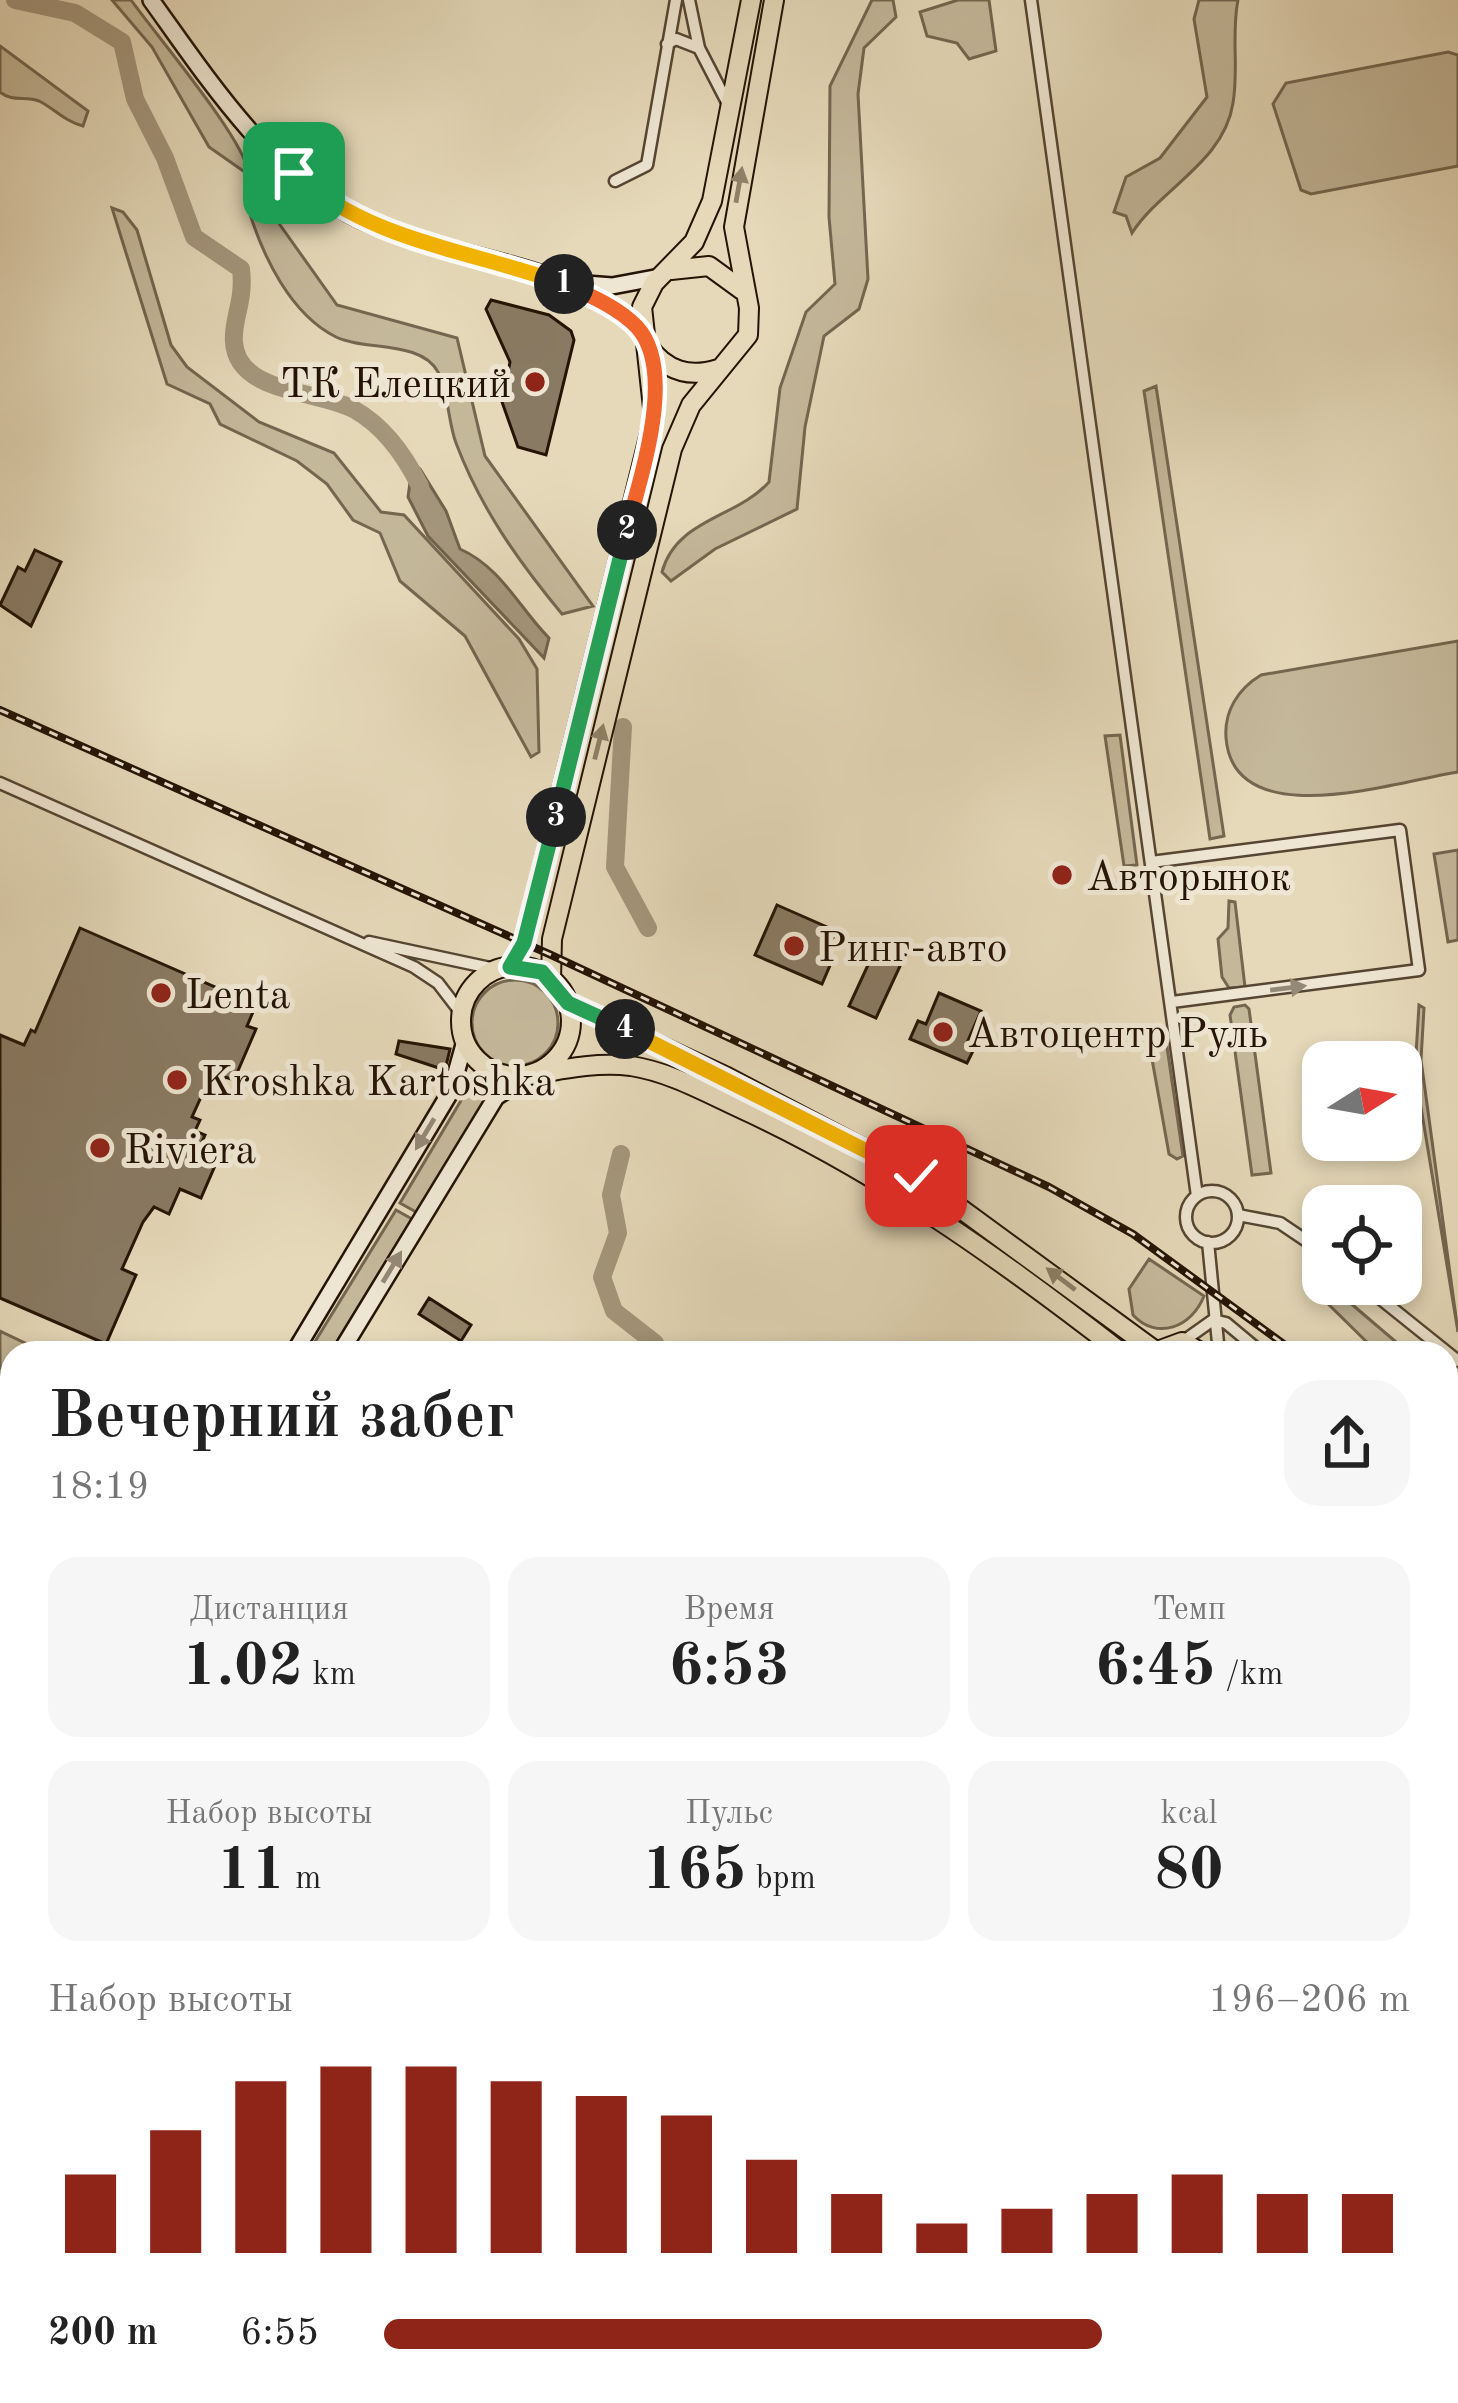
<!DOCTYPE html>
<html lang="ru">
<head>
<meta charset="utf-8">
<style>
	:root { --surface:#fff; --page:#f6f6f6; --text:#222; --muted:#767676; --accent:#8f2418 }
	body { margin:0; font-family:"Old Standard TT",serif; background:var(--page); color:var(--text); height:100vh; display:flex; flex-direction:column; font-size:45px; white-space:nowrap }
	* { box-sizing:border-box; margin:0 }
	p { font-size:39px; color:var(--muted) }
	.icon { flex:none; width:66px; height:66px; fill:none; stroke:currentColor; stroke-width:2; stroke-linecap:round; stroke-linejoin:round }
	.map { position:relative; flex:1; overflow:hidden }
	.drawer { position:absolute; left:0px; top:1341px; width:1458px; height:1062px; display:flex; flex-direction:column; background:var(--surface); border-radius:36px 36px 0 0; box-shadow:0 6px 18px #0003 }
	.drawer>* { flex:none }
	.needle { width:78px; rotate:79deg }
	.buttons { position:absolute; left:1302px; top:1041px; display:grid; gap:24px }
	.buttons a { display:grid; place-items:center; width:120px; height:120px; border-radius:24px; background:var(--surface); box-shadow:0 6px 18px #0003; font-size:60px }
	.pin { position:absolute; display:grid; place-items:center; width:102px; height:102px; color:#fff; margin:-51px; border-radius:24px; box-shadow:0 6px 18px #0006 }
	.km { position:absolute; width:60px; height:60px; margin:-30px; border-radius:50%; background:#222; color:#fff; font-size:33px; line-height:60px; text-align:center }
	.round { display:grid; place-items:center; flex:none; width:126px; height:126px; border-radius:36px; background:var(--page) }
	.overview { display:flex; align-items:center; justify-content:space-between; height:204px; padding:0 48px }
	h1 { font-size:66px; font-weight:800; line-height:90px }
	.stats { display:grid; grid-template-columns:repeat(3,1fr); gap:18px; height:204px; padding:12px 48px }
	.stats div { display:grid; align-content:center; border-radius:30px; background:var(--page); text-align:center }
	.stats b { font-size:60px; font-weight:800 }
	.stats small { font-size:33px; font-weight:400 }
	.stats p { font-size:33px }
	.chart { height:336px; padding:24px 48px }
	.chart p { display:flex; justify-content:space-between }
	.chart svg { width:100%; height:216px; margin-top:12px; stroke:var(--accent); stroke-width:6 }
	ul { padding:0 48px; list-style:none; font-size:39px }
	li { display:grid; grid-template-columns:192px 144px 1fr; align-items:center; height:90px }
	li i { height:30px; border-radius:15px; background:var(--accent) }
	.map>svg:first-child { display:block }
	.green { fill:#c4b89a; stroke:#746650; stroke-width:3 }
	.water { fill:#a4967c; stroke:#71624c; stroke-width:3 }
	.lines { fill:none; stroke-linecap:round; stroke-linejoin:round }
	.river { stroke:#a4967c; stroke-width:18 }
	.building { fill:#897a63; stroke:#251405; stroke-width:3 }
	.street-casing { stroke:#554532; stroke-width:15 }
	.secondary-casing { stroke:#251405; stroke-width:20 }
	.primary-casing { stroke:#251405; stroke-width:22 }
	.street { stroke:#eee6d2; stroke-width:10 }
	.secondary { stroke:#eee6d2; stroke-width:15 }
	.primary { stroke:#e5d9b9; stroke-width:18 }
	.rail-casing { stroke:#251405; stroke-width:8 }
	.rail { stroke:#eee6d2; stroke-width:3; stroke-dasharray:9; stroke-linecap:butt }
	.oneway { fill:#8f8068 }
	.oneway2 { fill:#948876 }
	.split-1-casing { stroke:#fff; stroke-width:24 }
	.split-2-casing { stroke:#fff; stroke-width:24 }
	.split-3-casing { stroke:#fff; stroke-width:24 }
	.split-4-casing { stroke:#fff; stroke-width:24 }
	.split-5-casing { stroke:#fff; stroke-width:24 }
	.split-1 { stroke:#f5b400; stroke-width:15 }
	.split-2 { stroke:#f0652b; stroke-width:15 }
	.split-3 { stroke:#22a559; stroke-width:15 }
	.split-4 { stroke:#22a559; stroke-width:15 }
	.split-5 { stroke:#f5b400; stroke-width:15 }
	.poi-dot { fill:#8f2418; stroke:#eee6d2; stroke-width:4.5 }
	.labels { text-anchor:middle; stroke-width:10; stroke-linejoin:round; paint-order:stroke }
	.poi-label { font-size:42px; fill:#251405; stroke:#eee6d2; text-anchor:start }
</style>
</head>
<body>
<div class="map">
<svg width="1458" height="2403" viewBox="0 0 1458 2403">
	<rect width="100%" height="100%" fill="#e5d9b9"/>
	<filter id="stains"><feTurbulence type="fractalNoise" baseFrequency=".00167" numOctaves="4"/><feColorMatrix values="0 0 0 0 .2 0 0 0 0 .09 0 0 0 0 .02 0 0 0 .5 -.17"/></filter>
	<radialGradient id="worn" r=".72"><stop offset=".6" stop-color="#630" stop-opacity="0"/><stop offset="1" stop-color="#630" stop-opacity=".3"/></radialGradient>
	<path class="green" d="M112,0H131C155,34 247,142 249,175L209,147L152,47Z
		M872,0H893L896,17L864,48L858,94L868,279L859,309L824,336L805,427L797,509L715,549L671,581L662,572C676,519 737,518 769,482L780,388L806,312L835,284L829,217L830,86Z
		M958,0H989L996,51L969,59L957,43L927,36L920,12Z
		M1199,0H1238C1231,34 1239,69 1233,103C1224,162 1161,188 1132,233L1126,216L1114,212L1126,177L1160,158L1207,97L1194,19Z
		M0,46L88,111L83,126C64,121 55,109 39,101C25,95 13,103 0,92Z
		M1448,52L1458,55V166L1311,194L1301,190L1273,104L1286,83Z
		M263,201L337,305L457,338L485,456L593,606L562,614C518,561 480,507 456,443C448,422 448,390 438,372C421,340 365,351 336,337C290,314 263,256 249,211Z
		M112,208L123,212L137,230L171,345L187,367L259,422L334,453L381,512L404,515L519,639L537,669L539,752L531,757L465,636L400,581L380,533L353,520L327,484L297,461L220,424L210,404L167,384Z
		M1156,386L1224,836L1210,839L1144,391Z
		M1458,641V772C1398,781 1234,836 1226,738C1224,711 1238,689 1261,675Z
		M1120,735L1137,865L1124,866L1105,736Z
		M1458,850V940L1448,942L1434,854Z
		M1229,901L1235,902L1245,987L1229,988L1222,977L1218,939L1228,928Z
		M472 1023a43 43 0 1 1 86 0a43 43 0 1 1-86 0Z
		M1245,1005L1249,1009L1271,1173L1252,1175L1230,1015L1234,1007Z
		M1419,1005L1424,1008L1421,1060L1458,1332L1415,1071Z
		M1161,1045L1167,1047L1183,1156L1177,1159L1169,1154L1152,1059Z
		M478,1072L496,1082V1088L416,1212L400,1203Z
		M396,1210L412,1219L330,1353H308Z
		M1149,1259L1204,1296C1192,1327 1157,1341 1133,1315L1129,1289Z
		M1323,1283L1328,1284L1409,1353H1378L1317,1293Z
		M0,1331L46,1353H12V1720L0,1741Z
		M842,2391H1191L1194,2403H835Z"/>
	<path class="water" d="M412,468L420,469L446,511L460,549C501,567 520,609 549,638L544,658L428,536L408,497Z"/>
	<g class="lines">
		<path class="river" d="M15,0L75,13L122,42L135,99L165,158L194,237L241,269C245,302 232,319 234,342C237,394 319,390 355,410C385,427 405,456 420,486
			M623,727L615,867L648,928
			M621,1154L611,1195L618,1233L602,1277L614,1311L655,1343L659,1353
			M1207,2391L1212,2403"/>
	</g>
	<path class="building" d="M491,300L549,315L571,331L574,340L546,455L518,447L502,402L510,362L486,309Z
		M35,550L61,562L31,626L0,605L18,567L25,571Z
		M777,905L836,931L823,960L831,963L822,984L755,955Z
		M80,928L256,1005L247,1026L256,1029L234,1080L225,1077L219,1090L207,1084L192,1117L200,1120L195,1131L205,1135L194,1160L214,1168L201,1198L180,1189L169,1214L154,1207L143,1222L122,1269L136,1275L106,1344L0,1298V1035L24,1045L31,1030L35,1032Z
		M880,939L907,951L876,1018L849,1006Z
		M939,993L981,1011L966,1045L974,1049L967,1063L910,1039L918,1021L926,1024Z
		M399,1041L450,1049L445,1070L396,1054Z
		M429,1298L471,1325L461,1341L419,1314Z"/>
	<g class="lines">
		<defs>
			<path id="street" d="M689,0L699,48
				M1031,0L1197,1196
				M667,44L676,39L699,48L728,104
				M615,181L647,165L676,0
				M0,783L414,967L438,983L461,1013
				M1151,862L1400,830L1419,970L1172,1002
				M369,942L495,969
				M1186 1217a26 26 0 1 1 52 0a26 26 0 1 1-52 0Z
				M1238,1215L1280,1223L1323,1252
				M1208,1242L1219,1353
				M1362,1284L1458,1361
				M1213,1320L1226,1323L1262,1353
				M1182,1342L1213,1320
				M1446,1507L1458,1516
				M1446,2043L1458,2052
				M417,2391L442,2403
				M326,2403L333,2391"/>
			<path id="secondary" d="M151,0C205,75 266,169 349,214C429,258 589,261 643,335
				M573,283L612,286L660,277
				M294,1353L451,1091L465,1041
				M340,1353L496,1097L530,1075
				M0,1842L12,1822
				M0,1917L12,1895
				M0,2101L12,2108
				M474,2391L503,2403"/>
			<path id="primary" d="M671,270L709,266L742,290
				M648,346C666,371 689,378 718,369
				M461 1021a55 55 0 1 1 110 0a55 55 0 1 1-110 0Z
				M510,967L524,943L654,417L642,307L654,283L694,242L712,201L751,0
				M551,979L552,939L672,449L691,405L748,335L749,308L734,227L774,0
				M568,1003L727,1077L916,1176L1154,1350
				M530,1075C564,1069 596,1062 631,1066C670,1072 707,1093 742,1109C881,1173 1002,1260 1122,1353
				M1152,1353L1182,1342L1202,1353
				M1446,1579L1458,1589
				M1446,1603L1458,1612"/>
		</defs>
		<use href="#street" class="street-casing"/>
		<use href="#secondary" class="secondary-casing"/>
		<use href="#primary" class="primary-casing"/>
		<use href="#street" class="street"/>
		<use href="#secondary" class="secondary"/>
		<use href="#primary" class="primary"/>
		<defs>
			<path id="rail" d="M0,710L549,954L1049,1187L1133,1234L1296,1353
				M1446,1473L1458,1483"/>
		</defs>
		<use href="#rail" class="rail-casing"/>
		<use href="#rail" class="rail"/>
	</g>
	<defs><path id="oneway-solid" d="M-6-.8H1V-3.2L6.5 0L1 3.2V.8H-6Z" transform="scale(3)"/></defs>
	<g class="oneway">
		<use href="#oneway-solid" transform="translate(739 185) rotate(-80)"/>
		<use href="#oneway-solid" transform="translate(599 742) rotate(-76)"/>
		<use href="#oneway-solid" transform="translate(1061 1279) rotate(-143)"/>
	</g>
	<g class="oneway2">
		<use href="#oneway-solid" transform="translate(1288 988) rotate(-7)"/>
		<use href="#oneway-solid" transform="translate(425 1134) rotate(121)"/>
		<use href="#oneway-solid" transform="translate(392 1267) rotate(-59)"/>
	</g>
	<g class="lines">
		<defs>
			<path id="split-1" d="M294,173C370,242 470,250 564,284"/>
			<path id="split-2" d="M564,284C589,295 618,307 637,327C678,372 639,480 627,530"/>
			<path id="split-3" d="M556,817L627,530"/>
			<path id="split-4" d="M556,817L524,943L510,967L542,972L568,1003L625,1029"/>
			<path id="split-5" d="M625,1029L916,1176"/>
		</defs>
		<use href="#split-1" class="split-1-casing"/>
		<use href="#split-2" class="split-2-casing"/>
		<use href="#split-3" class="split-3-casing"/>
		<use href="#split-4" class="split-4-casing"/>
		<use href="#split-5" class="split-5-casing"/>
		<use href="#split-1" class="split-1"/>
		<use href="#split-2" class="split-2"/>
		<use href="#split-3" class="split-3"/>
		<use href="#split-4" class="split-4"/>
		<use href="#split-5" class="split-5"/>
	</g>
	<g class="poi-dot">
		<circle cx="535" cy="382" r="12"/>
		<circle cx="1062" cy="875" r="12"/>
		<circle cx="794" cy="946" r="12"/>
		<circle cx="161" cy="993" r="12"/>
		<circle cx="943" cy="1032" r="12"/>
		<circle cx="177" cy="1080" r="12"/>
		<circle cx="100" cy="1148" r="12"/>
	</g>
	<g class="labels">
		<g class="poi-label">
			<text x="511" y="397" text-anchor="end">ТК Елецкий</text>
			<text x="1086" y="890">Авторынок</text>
			<text x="818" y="961">Ринг-авто</text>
			<text x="185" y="1008">Lenta</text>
			<text x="967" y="1047">Автоцентр Руль</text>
			<text x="201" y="1095">Kroshka Kartoshka</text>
			<text x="124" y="1163">Riviera</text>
		</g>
	</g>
	<rect width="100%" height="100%" filter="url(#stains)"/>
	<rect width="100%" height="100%" fill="url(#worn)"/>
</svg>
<div class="buttons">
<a><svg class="needle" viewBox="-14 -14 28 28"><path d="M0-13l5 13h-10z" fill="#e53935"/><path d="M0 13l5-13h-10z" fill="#767676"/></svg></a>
<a><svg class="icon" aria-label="locate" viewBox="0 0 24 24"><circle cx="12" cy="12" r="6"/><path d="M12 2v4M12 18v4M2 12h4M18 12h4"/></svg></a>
</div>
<div class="pin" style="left:294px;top:173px;background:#1e9e55"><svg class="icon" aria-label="arrive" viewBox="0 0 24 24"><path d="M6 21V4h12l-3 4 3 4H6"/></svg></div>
<div class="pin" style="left:916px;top:1176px;background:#d93025"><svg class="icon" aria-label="check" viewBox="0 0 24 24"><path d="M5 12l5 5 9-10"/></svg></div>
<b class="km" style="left:564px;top:284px">1</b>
<b class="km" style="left:627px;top:530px">2</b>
<b class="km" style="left:556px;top:817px">3</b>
<b class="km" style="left:625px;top:1029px">4</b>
<section class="drawer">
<div class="overview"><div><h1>Вечерний забег</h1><p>18:19</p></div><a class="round"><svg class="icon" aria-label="share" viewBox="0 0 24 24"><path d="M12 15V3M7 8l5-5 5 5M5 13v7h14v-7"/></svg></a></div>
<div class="stats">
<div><p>Дистанция</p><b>1.02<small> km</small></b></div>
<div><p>Время</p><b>6:53</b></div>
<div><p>Темп</p><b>6:45<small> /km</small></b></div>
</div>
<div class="stats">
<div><p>Набор высоты</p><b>11<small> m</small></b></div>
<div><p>Пульс</p><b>165<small> bpm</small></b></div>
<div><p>kcal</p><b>80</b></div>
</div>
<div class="chart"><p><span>Набор высоты</span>196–206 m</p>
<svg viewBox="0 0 160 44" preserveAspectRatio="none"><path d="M5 44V28M15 44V19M25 44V9M35 44V6M45 44V6M55 44V9M65 44V12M75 44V16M85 44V25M95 44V32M105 44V38M115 44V35M125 44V32M135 44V28M145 44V32M155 44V32"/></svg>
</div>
<ul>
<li><b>200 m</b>6:55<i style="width:70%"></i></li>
</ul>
</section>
</div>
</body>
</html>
